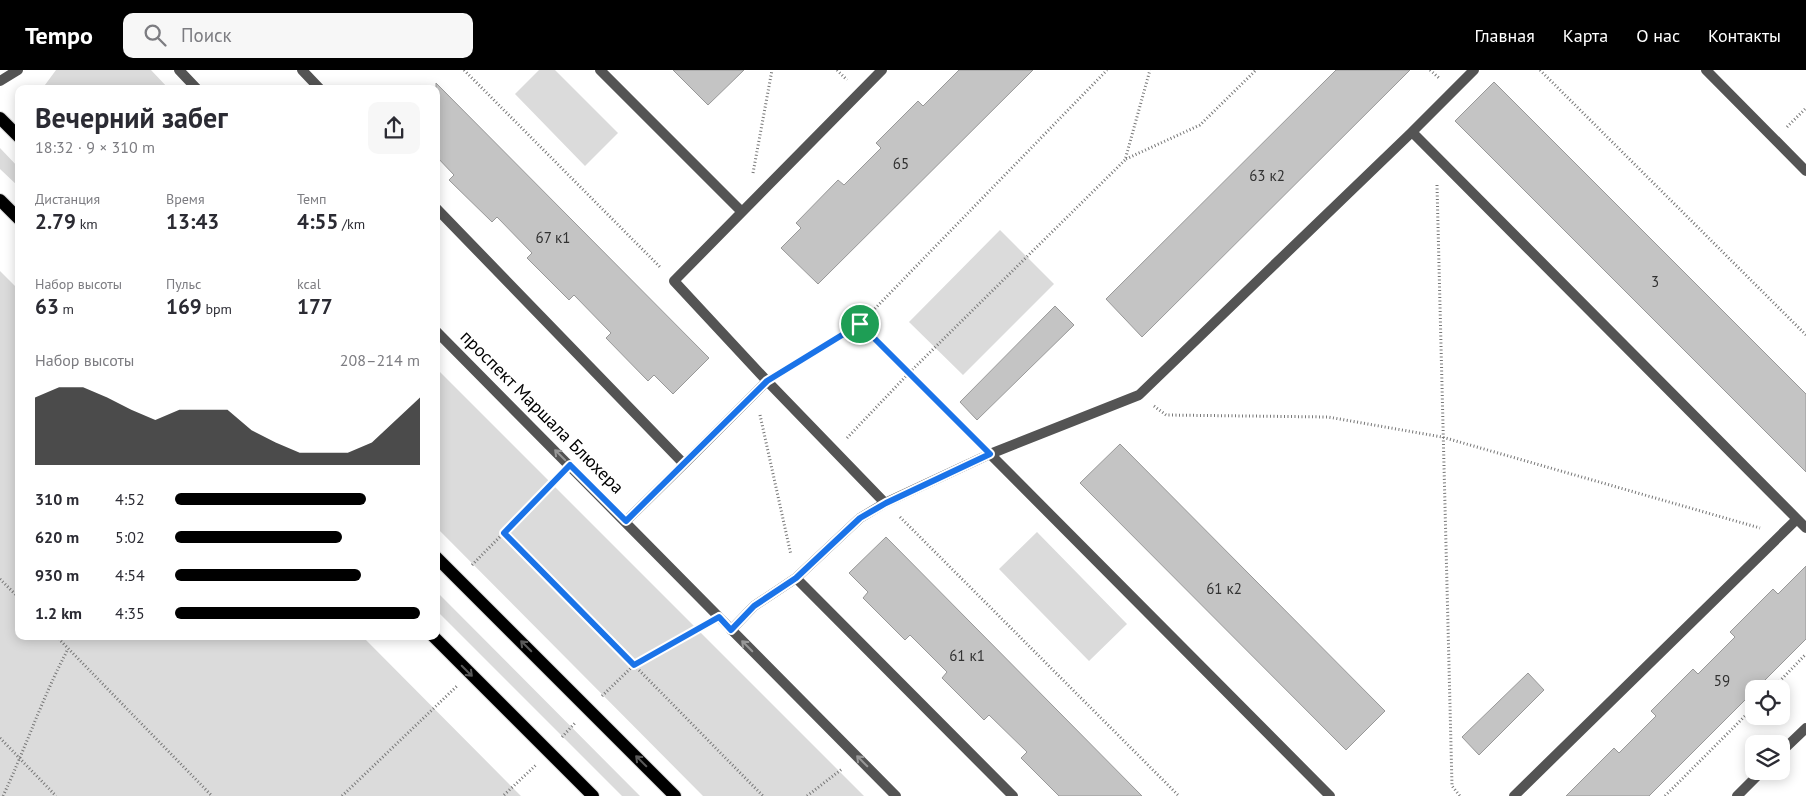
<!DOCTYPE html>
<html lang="ru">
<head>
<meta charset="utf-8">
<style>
	:root { --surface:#fff; --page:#f7f7f7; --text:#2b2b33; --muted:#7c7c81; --accent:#000 }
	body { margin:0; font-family:"PT Sans",sans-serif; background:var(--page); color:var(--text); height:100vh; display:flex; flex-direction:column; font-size:19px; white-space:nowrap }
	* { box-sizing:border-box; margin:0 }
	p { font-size:16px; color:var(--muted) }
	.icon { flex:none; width:28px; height:28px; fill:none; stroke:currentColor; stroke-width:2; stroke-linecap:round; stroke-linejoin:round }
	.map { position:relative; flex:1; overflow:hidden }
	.sheet { position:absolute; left:15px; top:15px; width:425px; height:555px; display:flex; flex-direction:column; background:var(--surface); border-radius:10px; box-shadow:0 2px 12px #0003 }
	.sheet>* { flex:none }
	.tools { position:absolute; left:1745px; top:610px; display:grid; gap:10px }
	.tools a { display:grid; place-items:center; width:45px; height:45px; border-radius:10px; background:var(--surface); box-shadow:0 2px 12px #0003; font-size:25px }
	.pin { position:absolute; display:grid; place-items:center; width:42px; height:42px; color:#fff; margin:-21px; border:2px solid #fff; border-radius:50%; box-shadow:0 1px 5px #0007 }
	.round { display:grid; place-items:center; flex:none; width:52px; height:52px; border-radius:10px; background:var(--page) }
	.overview { display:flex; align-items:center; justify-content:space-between; height:85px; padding:0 20px }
	h1 { font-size:28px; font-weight:700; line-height:38px }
	.stats { display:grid; grid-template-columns:repeat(3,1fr); gap:8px; height:85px; padding:5px 20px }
	.stats div { display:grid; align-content:center }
	.stats b { font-size:21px; font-weight:700 }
	.stats small { font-size:14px; font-weight:400 }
	.stats p { font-size:14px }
	.chart { height:140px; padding:10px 20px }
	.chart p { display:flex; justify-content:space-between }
	.chart svg { width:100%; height:90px; margin-top:5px; fill:var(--accent); opacity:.7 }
	ul { padding:0 20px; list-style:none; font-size:16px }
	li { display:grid; grid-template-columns:80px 60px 1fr; align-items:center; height:38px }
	li i { height:12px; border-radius:6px; background:var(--accent) }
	header { display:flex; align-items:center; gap:30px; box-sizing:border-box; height:70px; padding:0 25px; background:var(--accent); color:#fff }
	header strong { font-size:24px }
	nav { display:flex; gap:28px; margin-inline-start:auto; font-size:18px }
	.search { width:350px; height:45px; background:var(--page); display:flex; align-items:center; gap:12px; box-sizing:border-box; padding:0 18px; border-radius:10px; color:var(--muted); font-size:19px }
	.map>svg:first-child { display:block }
	.green { fill:#dbdbdb }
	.building { fill:#c4c4c4; stroke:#989898 }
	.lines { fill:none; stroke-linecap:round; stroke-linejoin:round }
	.primary-casing { stroke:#dbdbdb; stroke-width:14 }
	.path { stroke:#767676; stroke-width:3; stroke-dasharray:1 2.5; stroke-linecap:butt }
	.lane { stroke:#545454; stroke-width:10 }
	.street { stroke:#545454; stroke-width:10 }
	.primary { stroke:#000; stroke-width:12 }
	.oneway { stroke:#989898 }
	.oneway2 { stroke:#595959 }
	.route-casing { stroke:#fff; stroke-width:10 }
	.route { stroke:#1a73e8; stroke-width:6 }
	.labels { text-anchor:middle; stroke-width:4; stroke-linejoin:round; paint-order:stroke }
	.number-label { font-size:15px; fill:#313131 }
	.street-label { font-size:18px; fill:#000; stroke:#fff }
</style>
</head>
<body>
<header>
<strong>Tempo</strong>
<div class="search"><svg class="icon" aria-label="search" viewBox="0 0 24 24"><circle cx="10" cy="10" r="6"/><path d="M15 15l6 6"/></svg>Поиск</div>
<nav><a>Главная</a><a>Карта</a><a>О нас</a><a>Контакты</a></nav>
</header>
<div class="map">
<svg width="1806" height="726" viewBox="0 0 1806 726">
	<rect width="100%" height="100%" fill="#fff"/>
	<path class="green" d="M56,0H151L169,19H42Z
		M539,0H555L618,63L585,96L515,24Z
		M0,78L19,98V117L0,99Z
		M1000,160L1054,214L963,305L909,252Z
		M0,201L19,220V566H362L521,726H0Z
		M436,298L864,726H703L436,457Z
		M1037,462L1127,554L1089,591L999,499Z
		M436,521L640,726H622L436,540Z"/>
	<path class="building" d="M673,0H744L708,35Z
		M959,0H1033L818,214L781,178L801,158L796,153L838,110L844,115L881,78L876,73L918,31L923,36Z
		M1336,0H1410L1142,267L1106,229Z
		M1494,12L1806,324V402L1455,51Z
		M436,13L709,288L673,324L654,305L648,311L606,268L611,263L574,225L569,230L527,188L532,183L497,147L492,152L449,110L454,105L436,86Z
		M1055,236L1074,255L977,350L960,332Z
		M1120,374L1385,641L1346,680L1080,413Z
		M886,467L1142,726H1059L1021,688L1027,682L989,645L984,650L942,608L947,602L910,565L905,570L863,528L868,522L849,503Z
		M1806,496V569L1756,619H1754V621L1649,726H1566L1614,678L1619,683L1656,646L1651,641L1693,599L1698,604L1735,567L1730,562L1773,519L1778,524Z
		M1528,603L1544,620L1479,685L1462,667Z"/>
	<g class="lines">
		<defs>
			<path id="primary" d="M0,48L19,67
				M0,130L19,149
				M436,487L675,726
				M433,566L593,726"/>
		</defs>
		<use href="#primary" class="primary-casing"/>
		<path class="path" d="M464,0L661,198
			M837,0L847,10
			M1430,0L1439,8
			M1540,0L1806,265
			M1787,57L1806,38
			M1126,89L1200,55L1256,0
			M753,103L772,0
			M1437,115L1452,716L1460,726
			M860,254L976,370
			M783,302L860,254L1107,0
			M1154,336L1166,345L1328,347L1442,367L1760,458
			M760,345L791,485
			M847,368L909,303L1125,90L1150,0
			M900,447L1179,726
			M504,463L763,726
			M472,495L556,410
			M0,509L19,528
			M56,566L212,726
			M1772,619L1806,584
			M602,626L634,595L701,556
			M562,667L575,653
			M0,668L56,726
			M504,725L536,695
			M3,726C26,677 43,626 68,579
			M342,726L457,616
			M807,726L842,699
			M1665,726L1754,637"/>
		<path class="lane" d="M302,0L320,19
			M600,0L742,142
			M1706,0L1806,101
			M1412,62L1474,0
			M436,138L684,394L626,451
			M767,311L674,211L882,0
			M990,384L1330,726
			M684,394L767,311L885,433
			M796,508L1013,726
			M731,560L754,536L796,508L860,448L885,433L990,384L1139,325L1412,62L1806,458
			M1514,726L1797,449"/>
		<path class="street" d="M179,0L197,19
			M0,11L18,0
			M436,261L896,726
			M1781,682L1806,658
			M1737,726L1762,701"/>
		<use href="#primary" class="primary"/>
	</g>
	<defs><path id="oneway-shaft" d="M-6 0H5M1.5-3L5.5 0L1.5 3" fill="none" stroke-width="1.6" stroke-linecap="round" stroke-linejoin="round" transform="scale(1.25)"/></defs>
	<g class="oneway">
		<use href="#oneway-shaft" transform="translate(560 385) rotate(-135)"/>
		<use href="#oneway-shaft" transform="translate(747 576) rotate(-135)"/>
		<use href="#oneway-shaft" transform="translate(862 691) rotate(-135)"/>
	</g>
	<g class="oneway2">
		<use href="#oneway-shaft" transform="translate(526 576) rotate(-135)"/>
		<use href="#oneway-shaft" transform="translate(467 601) rotate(45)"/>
		<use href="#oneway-shaft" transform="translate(641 691) rotate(-135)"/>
	</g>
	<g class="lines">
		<defs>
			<path id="route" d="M860,254L990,384L886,433L860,448L796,508L754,536L731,560L719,547L634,595L504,463L570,395L626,451L767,311Z"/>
		</defs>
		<use href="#route" class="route-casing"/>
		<use href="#route" class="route"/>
	</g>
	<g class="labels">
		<g class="number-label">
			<text x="901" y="99">65</text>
			<text x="1267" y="111">63 к2</text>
			<text x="553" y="173">67 к1</text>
			<text x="1655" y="217">3</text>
			<text x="1224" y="524">61 к2</text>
			<text x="967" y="591">61 к1</text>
			<text x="1722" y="616">59</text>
		</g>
		<g class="street-label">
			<text transform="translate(542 342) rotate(45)" y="6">проспект Маршала Блюхера</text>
		</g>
	</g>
</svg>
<div class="tools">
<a><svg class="icon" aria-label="locate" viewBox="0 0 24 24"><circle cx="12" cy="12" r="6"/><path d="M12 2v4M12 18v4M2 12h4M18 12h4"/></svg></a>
<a><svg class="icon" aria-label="layers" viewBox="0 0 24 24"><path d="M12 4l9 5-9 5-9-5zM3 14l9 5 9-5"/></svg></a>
</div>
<div class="pin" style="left:860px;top:254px;background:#1e9e55"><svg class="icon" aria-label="arrive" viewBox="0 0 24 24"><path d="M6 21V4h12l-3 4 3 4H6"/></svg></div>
<section class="sheet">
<div class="overview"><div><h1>Вечерний забег</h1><p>18:32 · 9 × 310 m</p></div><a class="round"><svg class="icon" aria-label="share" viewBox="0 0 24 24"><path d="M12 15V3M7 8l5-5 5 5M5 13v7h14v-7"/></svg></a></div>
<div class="stats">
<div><p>Дистанция</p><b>2.79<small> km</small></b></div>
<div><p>Время</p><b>13:43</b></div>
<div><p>Темп</p><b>4:55<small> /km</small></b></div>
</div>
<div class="stats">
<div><p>Набор высоты</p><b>63<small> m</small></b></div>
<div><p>Пульс</p><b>169<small> bpm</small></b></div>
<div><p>kcal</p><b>177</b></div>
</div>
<div class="chart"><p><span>Набор высоты</span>208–214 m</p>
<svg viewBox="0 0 160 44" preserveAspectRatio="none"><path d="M0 44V11L10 6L20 6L30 11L40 17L50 22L60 17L70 17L80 17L90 27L100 33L110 38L120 38L130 38L140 33L150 22L160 11V44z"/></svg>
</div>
<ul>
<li><b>310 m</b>4:52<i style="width:78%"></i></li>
<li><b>620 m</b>5:02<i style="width:68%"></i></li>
<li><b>930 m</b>4:54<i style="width:76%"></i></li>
<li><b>1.2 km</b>4:35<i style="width:100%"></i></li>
</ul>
</section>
</div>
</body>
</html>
